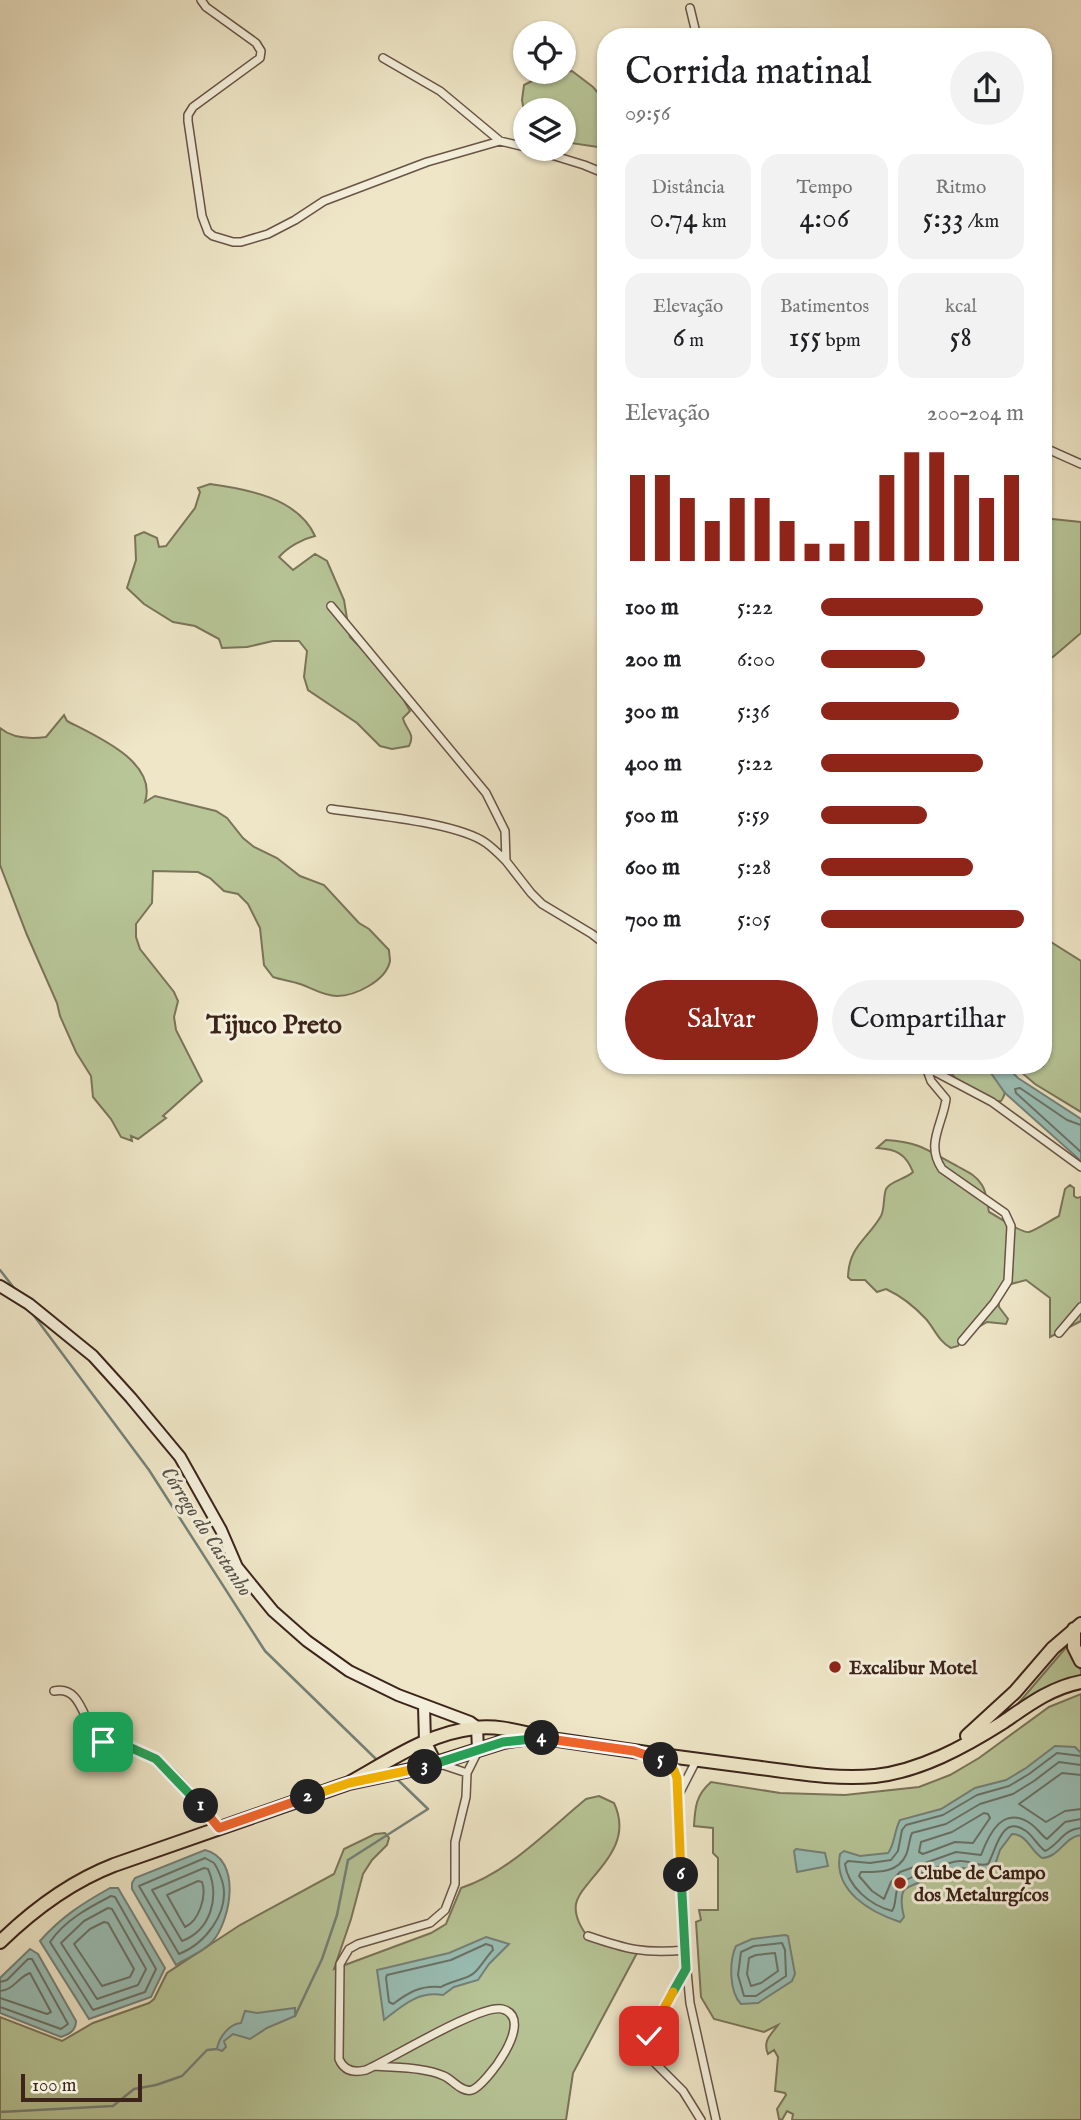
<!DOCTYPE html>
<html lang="pt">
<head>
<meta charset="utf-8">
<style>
	:root { --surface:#fff; --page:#f2f2f2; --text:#202124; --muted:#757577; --accent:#8f2418 }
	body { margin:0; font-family:"IM FELL English",serif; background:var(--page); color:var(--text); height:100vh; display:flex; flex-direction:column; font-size:26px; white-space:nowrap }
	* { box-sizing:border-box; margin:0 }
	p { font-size:23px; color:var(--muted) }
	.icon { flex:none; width:38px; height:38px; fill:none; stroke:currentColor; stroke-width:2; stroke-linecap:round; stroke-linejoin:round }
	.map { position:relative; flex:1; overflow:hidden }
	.panel { position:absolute; left:597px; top:28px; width:455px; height:1046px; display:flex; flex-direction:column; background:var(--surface); border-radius:28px; box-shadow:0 2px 5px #0004 }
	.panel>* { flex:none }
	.fabs { position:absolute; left:513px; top:21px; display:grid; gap:14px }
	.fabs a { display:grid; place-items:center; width:63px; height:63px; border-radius:50%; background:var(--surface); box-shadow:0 2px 5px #0004; font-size:35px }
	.scale { position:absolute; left:21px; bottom:18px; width:121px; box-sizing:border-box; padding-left:7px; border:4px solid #3c241b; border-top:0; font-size:19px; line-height:24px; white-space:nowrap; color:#3c241b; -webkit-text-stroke:5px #f4efdb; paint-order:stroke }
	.pin { position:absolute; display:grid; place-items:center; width:60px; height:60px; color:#fff; margin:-30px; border-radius:14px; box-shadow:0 4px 10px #0006 }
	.km { position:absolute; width:35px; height:35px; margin:-18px; border-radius:50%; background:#222; color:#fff; font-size:19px; line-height:35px; text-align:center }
	.round { display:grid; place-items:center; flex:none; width:74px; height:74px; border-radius:37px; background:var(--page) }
	.headline { display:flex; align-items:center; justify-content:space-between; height:119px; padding:0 28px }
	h1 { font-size:38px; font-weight:600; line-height:52px }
	.metrics { display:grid; grid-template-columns:repeat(3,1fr); gap:10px; height:119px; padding:7px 28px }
	.metrics div { display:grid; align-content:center; border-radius:18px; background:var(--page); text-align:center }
	.metrics b { font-size:30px; font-weight:600 }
	.metrics small { font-size:19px; font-weight:400 }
	.metrics p { font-size:19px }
	.chart { height:196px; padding:14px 28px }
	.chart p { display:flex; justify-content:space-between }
	.chart svg { width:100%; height:126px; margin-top:7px; stroke:var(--accent); stroke-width:6 }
	.cta { display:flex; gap:14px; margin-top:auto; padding:14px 28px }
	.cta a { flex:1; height:80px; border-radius:42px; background:var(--accent); color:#fff; font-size:28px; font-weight:600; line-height:80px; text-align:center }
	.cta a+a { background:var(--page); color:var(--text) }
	ul { padding:0 28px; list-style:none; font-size:23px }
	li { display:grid; grid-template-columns:112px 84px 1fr; align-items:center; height:52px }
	li i { height:18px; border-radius:9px; background:var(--accent) }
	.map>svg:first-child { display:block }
	.green { fill:#b7c597; stroke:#7a7459; stroke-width:2 }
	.water { fill:#99bfb6; stroke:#748178; stroke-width:2 }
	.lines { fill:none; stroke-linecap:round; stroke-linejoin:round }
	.shore { stroke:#6a7268; stroke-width:2 }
	.stream { stroke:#748178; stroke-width:2.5 }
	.street-casing { stroke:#685446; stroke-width:10 }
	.secondary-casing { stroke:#3c241b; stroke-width:14 }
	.primary-casing { stroke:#3c241b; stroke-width:16 }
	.street { stroke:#f4efdb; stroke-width:7 }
	.secondary { stroke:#f4efdb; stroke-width:10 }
	.primary { stroke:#eee6c7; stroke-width:12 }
	.split-1-casing { stroke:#fff; stroke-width:14 }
	.split-2-casing { stroke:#fff; stroke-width:14 }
	.split-3-casing { stroke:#fff; stroke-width:14 }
	.split-4-casing { stroke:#fff; stroke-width:14 }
	.split-5-casing { stroke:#fff; stroke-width:14 }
	.split-6-casing { stroke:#fff; stroke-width:14 }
	.split-7-casing { stroke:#fff; stroke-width:14 }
	.split-8-casing { stroke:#fff; stroke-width:14 }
	.split-1 { stroke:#22a559; stroke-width:9 }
	.split-2 { stroke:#f0652b; stroke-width:9 }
	.split-3 { stroke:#f5b400; stroke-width:9 }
	.split-4 { stroke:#22a559; stroke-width:9 }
	.split-5 { stroke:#f0652b; stroke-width:9 }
	.split-6 { stroke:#f5b400; stroke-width:9 }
	.split-7 { stroke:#22a559; stroke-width:9 }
	.split-8 { stroke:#f5b400; stroke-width:9 }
	.poi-dot { fill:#8f2418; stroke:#f4efdb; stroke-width:2.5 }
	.labels { text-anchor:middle; stroke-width:6; stroke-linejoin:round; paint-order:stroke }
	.poi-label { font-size:19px; font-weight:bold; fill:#3c241b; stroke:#f4efdb; text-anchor:start }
	.water-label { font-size:21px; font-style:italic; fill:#58524a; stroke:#f4efdb }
	.district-label { font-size:26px; font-weight:bold; fill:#3c241b; stroke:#f4efdb }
</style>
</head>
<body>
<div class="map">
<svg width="1081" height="2120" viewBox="0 0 1081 2120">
	<rect width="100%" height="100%" fill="#eee6c7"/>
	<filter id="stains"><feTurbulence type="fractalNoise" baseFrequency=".00286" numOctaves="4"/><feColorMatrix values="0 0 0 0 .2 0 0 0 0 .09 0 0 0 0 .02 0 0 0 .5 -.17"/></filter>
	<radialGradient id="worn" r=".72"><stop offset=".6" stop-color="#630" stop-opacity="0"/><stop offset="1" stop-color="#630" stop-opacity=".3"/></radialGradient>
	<path class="green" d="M572,71L593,87L605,101V148L564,142V110H525L524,112L522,100L524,85L546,74Z
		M210,484C247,489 298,498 315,536C302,539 288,547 279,557L293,570L315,554L327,561L344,600L350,637L391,678L410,711L403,718C405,729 416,733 409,746L392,749L380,746L357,723L308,690L304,677L307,651L299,641H273L247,647L222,648L219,639L195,626L173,622L144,604L127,588L136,560L135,536L144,532L157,538L159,547L166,546L195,508L200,492L198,488Z
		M1043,518L1081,522V633L1053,657L1043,661Z
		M64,715L67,721C96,736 158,762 145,802L155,796L216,811L227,818L243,838L254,847L277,858L300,876L324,885L359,923L369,929L389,950C389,954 390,957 390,961C386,981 355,996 337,996C323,996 312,988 300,984C291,981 282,980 273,977L264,965L260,928L248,904L238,894L224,891L210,878L198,872L153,871L152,903L136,924V937L140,949L174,992L178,1001L174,1017L176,1030L202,1081L163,1116L166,1118L138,1139L131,1136L132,1141L121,1137L111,1119L93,1097L91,1076L76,1052L60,1016L57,1003L27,935L0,865V728C12,738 31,739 46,737Z
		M1043,937L1081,961V1112L1035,1084L1014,1066H1043Z
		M946,1066H1002C1004,1077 1009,1091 1001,1101H995L959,1083Z
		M886,1140C921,1142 928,1151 957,1166C966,1171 976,1175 982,1185C987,1193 987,1203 989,1212C997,1216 1022,1234 1029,1232C1036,1230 1051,1220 1059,1216L1065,1189L1070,1185L1074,1188V1196L1077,1198L1081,1197V1321L1050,1337V1298L1026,1280L1011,1284L998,1295L999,1307L1008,1319L1006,1324L987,1322L965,1335L958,1346L951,1348C939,1342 934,1328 926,1319C914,1306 901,1296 886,1289L877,1292L865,1280H851L848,1277C849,1246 867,1240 881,1216C885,1208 883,1197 886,1189C890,1181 906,1179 913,1172C906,1154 896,1149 877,1148Z
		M1069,1644L1072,1659L1081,1670V1676L1053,1685L1016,1706Z
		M1081,1694V2120H792L793,2114L787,2111L782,2120L779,2119L777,2109L786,2095L785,2093L775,2091L778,2057L774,2050L768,2054C762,2040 772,2034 778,2025L764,2032L714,2019L701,1997L696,1922L701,1920L699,1910H718V1858L713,1853V1828L694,1826C695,1807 696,1795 711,1782L780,1793L845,1795L919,1787L950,1775L979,1758L1049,1707Z
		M599,1796L614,1803C629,1835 611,1856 590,1881C585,1888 578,1894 576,1904C574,1917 582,1929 589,1939L637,1953L573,2073L566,2120H0V2017L62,2041L93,2023L149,2003L154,1999L167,1973L240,1925L334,1874L344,1849L375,1834L385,1833L389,1838L387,1845L372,1860L363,1874L351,1919L334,1969L431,1933L446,1924L461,1888C509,1872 547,1831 586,1799Z"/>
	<path class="water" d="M986,1066H1006L1018,1078L1081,1119V1161L1005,1093Z
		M1055,1746L1075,1747L1081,1753V1835C1064,1837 1060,1857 1042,1858C1030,1850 1027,1834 1012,1834L1000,1850L994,1868C981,1875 974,1869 962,1868C956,1868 907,1886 904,1890C900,1897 902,1909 904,1917L900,1922C870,1912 833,1891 840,1854L844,1851L860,1856L888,1853C895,1844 894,1831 900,1820L941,1809L975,1788L1006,1780L1026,1768Z
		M796,1849L825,1853L828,1866L797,1872L794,1851Z
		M205,1850C242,1859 231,1919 213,1941C205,1951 187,1958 176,1965L132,1889V1883L135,1878Z
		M110,1888H118L165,1968L151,1997L89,2019L40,1941C61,1917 83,1903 110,1888Z
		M785,1935L788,1936L795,1974L792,1981L758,2003L741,2004C729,1992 729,1961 736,1946L752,1939Z
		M486,1937L509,1944L489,1964L478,1980L454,1987L443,1995C418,1991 403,2005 384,2020L377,1970L449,1953Z
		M30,1949L38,1954L76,2021C76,2030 70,2034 61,2037L0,2013V1978Z
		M295,2008V2016L267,2028L250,2039L233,2034L224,2041L226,2047L222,2051L217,2049C219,2037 229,2024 241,2023L245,2011L257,2013Z"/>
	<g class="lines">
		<path class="shore" d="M1081,1125L1067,1120L1020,1088L1015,1089L1016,1093L1081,1152
			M1081,1756L1057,1753L1029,1774L1009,1786L977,1795L943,1815L906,1825L902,1830L898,1851L891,1860L870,1863L848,1861L845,1864C848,1887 870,1905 892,1911C897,1904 894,1893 899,1885C903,1879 953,1860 961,1861C971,1861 978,1867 988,1864C996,1851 1001,1813 1026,1831C1033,1836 1037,1845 1045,1851C1059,1845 1063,1829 1081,1828
			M1081,1765L1059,1762L1034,1781L1013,1794L980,1804L946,1824L912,1833C909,1840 909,1848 906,1855C898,1873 878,1872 861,1872L859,1876L872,1891L884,1899L891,1882L900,1872L956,1852L981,1855C989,1834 1003,1804 1031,1824C1037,1828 1041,1835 1047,1839L1065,1822L1081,1819
			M1081,1775L1062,1773L1019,1804L1046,1822L1065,1811L1081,1809
			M984,1813L988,1814L990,1818L973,1843L955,1842L923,1854L919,1852L921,1842L952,1832Z
			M205,1858L214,1863C218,1869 221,1877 223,1884C229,1913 205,1944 179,1954L139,1886Z
			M204,1868L208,1869C220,1897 211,1930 182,1941L152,1890Z
			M198,1881L202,1882C207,1896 199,1921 185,1927L167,1895Z
			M111,1896L115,1897L156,1969L145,1992L93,2010L50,1942C65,1920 88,1908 111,1896Z
			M108,1908L112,1909L146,1969L138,1985L97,1999L61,1943L84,1921Z
			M104,1922L108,1923L134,1969L130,1977L102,1986L74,1944L90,1929Z
			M782,1943L785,1950L786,1976L756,1996H744L738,1975L741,1952L754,1946Z
			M486,1944L492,1946L493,1950C486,1957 481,1967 474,1973C468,1979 451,1981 441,1987C421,1985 409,1992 393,2004L389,2002L386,1978L387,1975L451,1960Z
			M775,1953L778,1971L761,1983L751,1986L747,1974L749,1958L756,1955Z
			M0,1982L7,1980L28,1959H32L68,2024L61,2029L0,2007
			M0,1991C14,1990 18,1977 30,1973L51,2012L47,2014L0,1998"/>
		<path class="stream" d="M0,1270L14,1288
			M32,1313L149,1470L265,1651L377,1760
			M295,2016L322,1959L337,1915L348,1860L428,1809L397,1779
			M0,2112L113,2106L134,2089L156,2085L182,2076L207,2050L217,2049"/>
		<defs>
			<path id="street" d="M201,0L206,7L256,43L261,51L260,58L193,107L188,115V121L202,216L208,232L213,236L233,242H241L268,234L295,220L324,201L427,162L500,141L525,147
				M690,8L697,37
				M383,58L440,91L500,141
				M532,149L584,165L606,174
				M602,172L606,144
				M1043,447L1081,464
				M331,606L486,793L505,831L506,861L531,893L542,904L592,934L606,945
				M331,809C369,815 456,822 486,843C493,848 500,855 506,861
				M926,1067L931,1081L946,1099C943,1124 925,1144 942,1169L1005,1213L1011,1226L1008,1281L994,1303L962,1341
				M926,1067L992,1102L1081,1167
				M1059,1333L1081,1307
				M54,1691C82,1685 83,1723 98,1738C104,1745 139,1749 153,1757C172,1769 205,1809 219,1828
				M658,1759L674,1770L677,1778L685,1950L690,2003L716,2120
				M440,1764L467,1773
				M678,1796L697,1759
				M588,1936C626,1949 644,1954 685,1950
				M686,1969C674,1989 640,2036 649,2057L683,2091L701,2120
				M375,2066C397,2068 424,2067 444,2076C453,2080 462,2093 472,2090C485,2086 538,2018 502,2009C480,2004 391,2059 366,2070C354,2073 344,2071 339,2059L340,1964L349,1949L358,1944L430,1923L445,1910L455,1884V1842L466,1797L467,1773L478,1751"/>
			<path id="secondary" d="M0,1286L29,1304L93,1356L131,1398L180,1457L221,1530L237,1567L273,1611L307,1641L349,1671L398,1695L470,1722L477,1727L478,1750
				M424,1706L425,1741L436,1763"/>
			<path id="primary" d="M1074,1629V1647L1081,1661
				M967,1736L1015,1692L1053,1648L1081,1624
				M349,1783C389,1761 428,1733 475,1728C502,1724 532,1736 558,1740C623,1750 688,1759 753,1767C793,1772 835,1780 875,1776C920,1771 964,1747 1002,1723C1027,1706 1050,1688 1081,1682
				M0,1942C34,1909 70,1882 114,1865L349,1783L424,1767L503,1742L529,1738"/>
		</defs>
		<use href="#street" class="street-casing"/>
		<use href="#secondary" class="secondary-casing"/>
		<use href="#primary" class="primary-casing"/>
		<use href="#street" class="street"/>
		<use href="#secondary" class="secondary"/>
		<use href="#primary" class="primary"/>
	</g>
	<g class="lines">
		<defs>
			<path id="split-1" d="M103,1742L127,1746L156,1759L201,1806"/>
			<path id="split-2" d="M201,1806L219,1828L308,1797"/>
			<path id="split-3" d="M308,1797L349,1783L425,1767"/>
			<path id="split-4" d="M425,1767L503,1742L542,1738"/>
			<path id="split-5" d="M542,1738L634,1751L661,1760"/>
			<path id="split-6" d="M661,1760L674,1770L677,1778L681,1875"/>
			<path id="split-7" d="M673,1992L686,1969L681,1875"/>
			<path id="split-8" d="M649,2036L673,1992"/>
		</defs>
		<use href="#split-1" class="split-1-casing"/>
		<use href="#split-2" class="split-2-casing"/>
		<use href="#split-3" class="split-3-casing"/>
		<use href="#split-4" class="split-4-casing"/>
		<use href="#split-5" class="split-5-casing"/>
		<use href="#split-6" class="split-6-casing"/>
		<use href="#split-7" class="split-7-casing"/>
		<use href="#split-8" class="split-8-casing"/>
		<use href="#split-1" class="split-1"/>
		<use href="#split-2" class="split-2"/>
		<use href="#split-3" class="split-3"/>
		<use href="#split-4" class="split-4"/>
		<use href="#split-5" class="split-5"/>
		<use href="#split-6" class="split-6"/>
		<use href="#split-7" class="split-7"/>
		<use href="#split-8" class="split-8"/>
	</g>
	<g class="poi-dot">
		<circle cx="835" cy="1667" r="7"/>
		<circle cx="900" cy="1883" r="7"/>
	</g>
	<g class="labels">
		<g class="poi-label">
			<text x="849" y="1674">Excalibur Motel</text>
			<text x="914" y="1879">Clube de Campo<tspan x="914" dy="22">dos Metalurgícos</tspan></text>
		</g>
		<g class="water-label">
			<text transform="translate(207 1531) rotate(57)" y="7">Córrego do Castanho</text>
		</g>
		<g class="district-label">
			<text x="274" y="1033">Tijuco Preto</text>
		</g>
	</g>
	<rect width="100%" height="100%" filter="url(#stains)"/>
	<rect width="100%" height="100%" fill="url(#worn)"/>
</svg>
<div class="fabs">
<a><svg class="icon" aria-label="locate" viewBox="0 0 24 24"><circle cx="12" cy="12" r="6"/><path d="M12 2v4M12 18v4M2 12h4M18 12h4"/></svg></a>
<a><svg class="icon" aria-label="layers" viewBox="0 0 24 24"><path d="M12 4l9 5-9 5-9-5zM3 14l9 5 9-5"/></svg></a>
</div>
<div class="scale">100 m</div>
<div class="pin" style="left:103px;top:1742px;background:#1e9e55"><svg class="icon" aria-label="arrive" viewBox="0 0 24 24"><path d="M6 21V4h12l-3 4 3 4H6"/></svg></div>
<div class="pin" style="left:649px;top:2036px;background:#d93025"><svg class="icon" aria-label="check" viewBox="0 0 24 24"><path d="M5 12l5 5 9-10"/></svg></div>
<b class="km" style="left:201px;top:1806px">1</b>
<b class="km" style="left:308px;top:1797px">2</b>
<b class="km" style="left:425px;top:1767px">3</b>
<b class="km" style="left:542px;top:1738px">4</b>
<b class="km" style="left:661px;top:1760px">5</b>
<b class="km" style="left:681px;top:1875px">6</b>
<section class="panel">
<div class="headline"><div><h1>Corrida matinal</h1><p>09:56</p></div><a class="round"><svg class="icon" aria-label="share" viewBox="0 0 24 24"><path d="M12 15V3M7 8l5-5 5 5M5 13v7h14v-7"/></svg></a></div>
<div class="metrics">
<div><p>Distância</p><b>0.74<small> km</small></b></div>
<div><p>Tempo</p><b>4:06</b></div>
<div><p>Ritmo</p><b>5:33<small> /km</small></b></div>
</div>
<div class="metrics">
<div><p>Elevação</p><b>6<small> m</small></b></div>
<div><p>Batimentos</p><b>155<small> bpm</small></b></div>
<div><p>kcal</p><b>58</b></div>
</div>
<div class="chart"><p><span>Elevação</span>200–204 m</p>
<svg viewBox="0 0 160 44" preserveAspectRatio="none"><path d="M5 44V14M15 44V14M25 44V22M35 44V30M45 44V22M55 44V22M65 44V30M75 44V38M85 44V38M95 44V30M105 44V14M115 44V6M125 44V6M135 44V14M145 44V22M155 44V14"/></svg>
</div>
<ul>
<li><b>100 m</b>5:22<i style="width:80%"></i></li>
<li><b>200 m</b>6:00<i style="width:51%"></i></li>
<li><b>300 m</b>5:36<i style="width:68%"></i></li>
<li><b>400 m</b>5:22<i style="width:80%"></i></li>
<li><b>500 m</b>5:59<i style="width:52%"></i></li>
<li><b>600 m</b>5:28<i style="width:75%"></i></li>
<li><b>700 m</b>5:05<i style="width:100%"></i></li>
</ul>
<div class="cta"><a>Salvar</a><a>Compartilhar</a></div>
</section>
</div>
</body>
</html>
